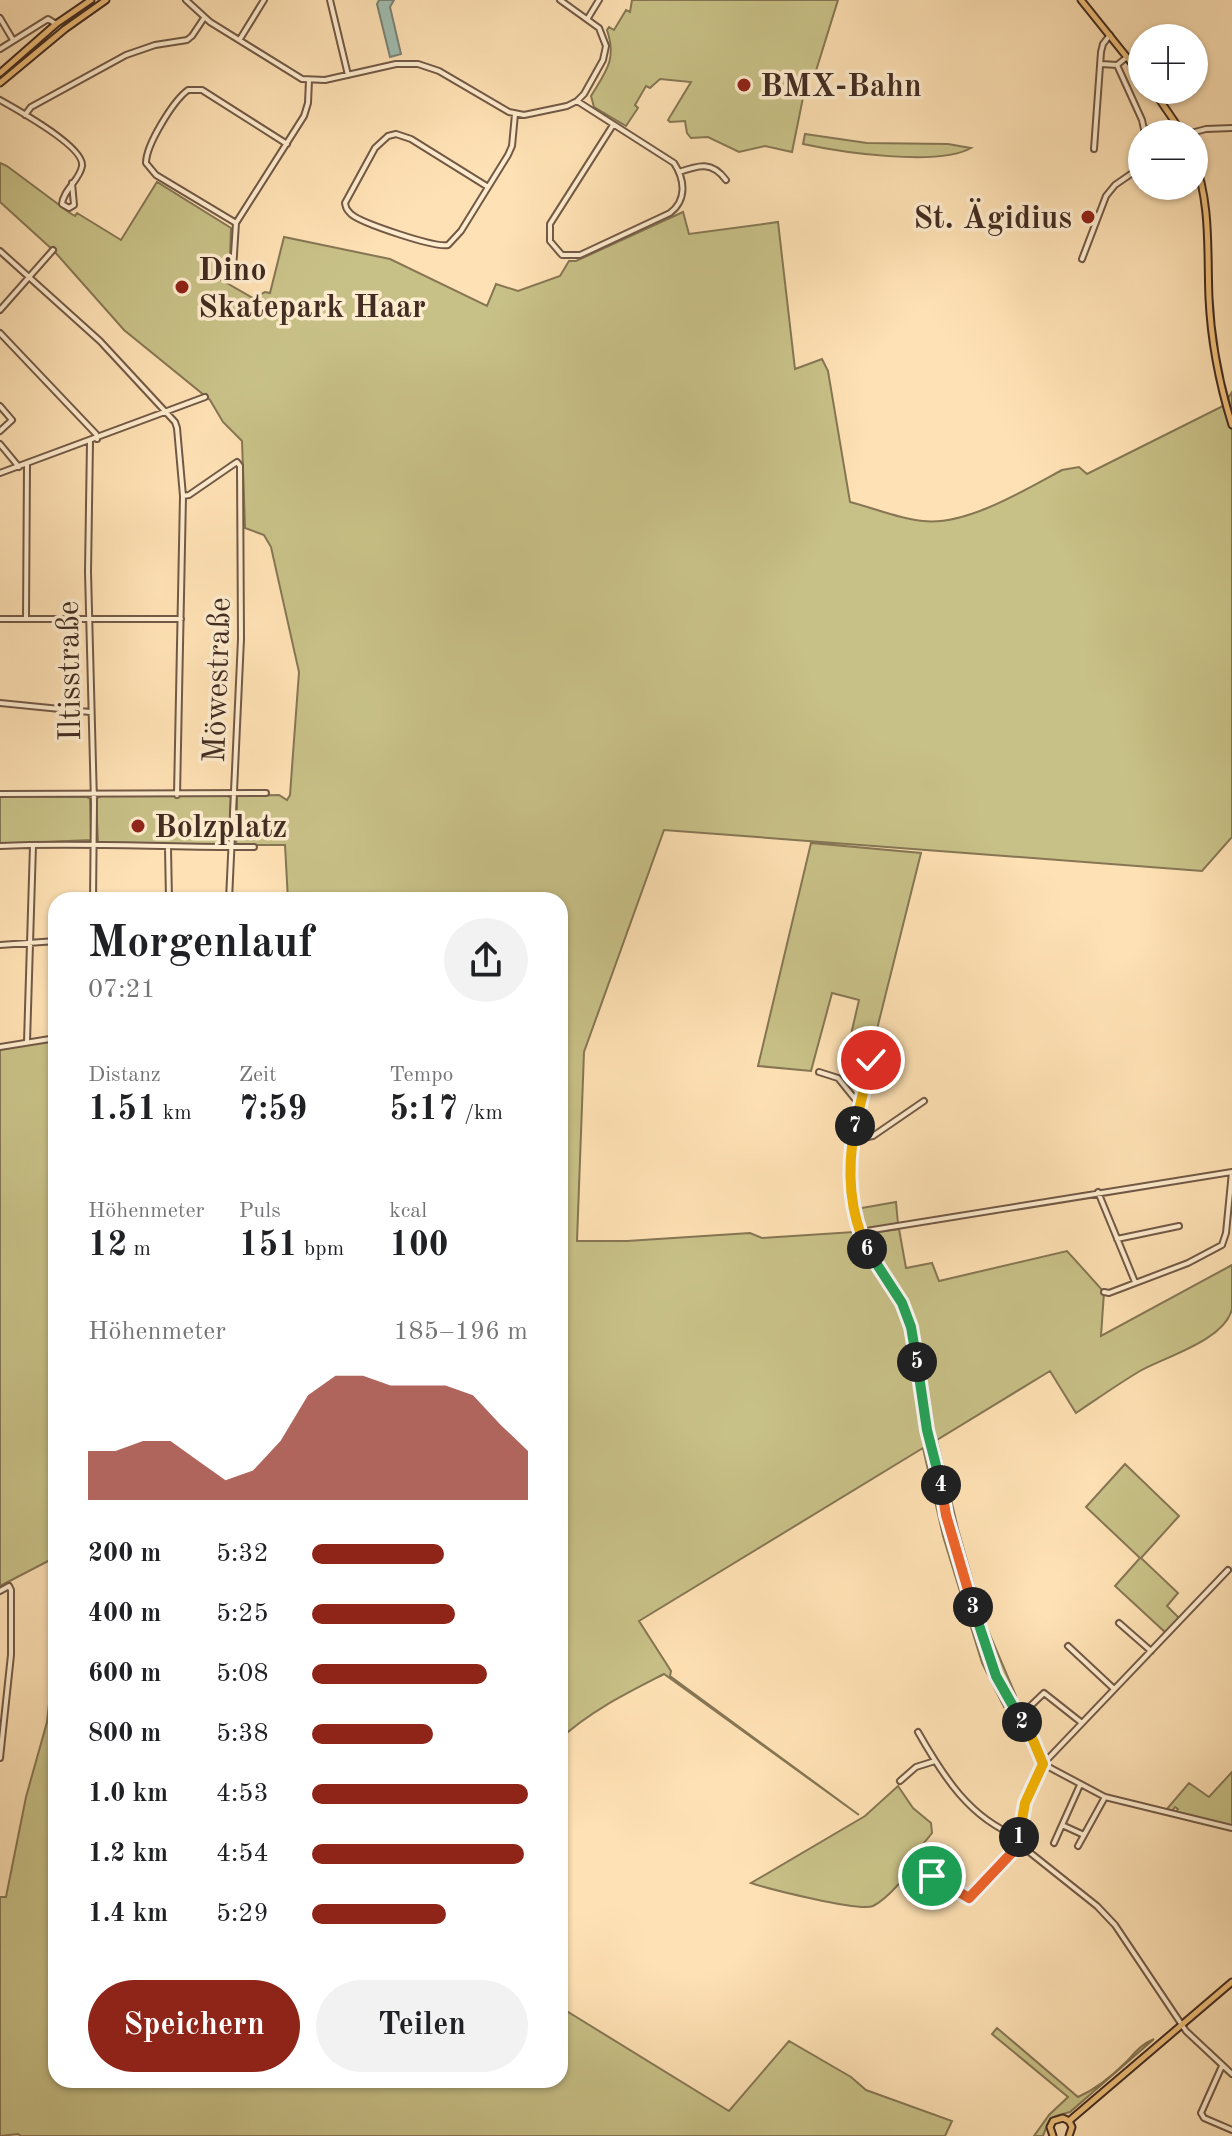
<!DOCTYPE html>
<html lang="de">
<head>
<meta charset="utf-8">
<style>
	:root { --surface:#fff; --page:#f2f2f2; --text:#202124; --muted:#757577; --accent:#8f2418 }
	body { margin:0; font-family:"Old Standard TT",serif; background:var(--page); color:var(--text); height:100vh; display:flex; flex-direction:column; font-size:30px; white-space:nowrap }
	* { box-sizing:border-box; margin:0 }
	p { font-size:26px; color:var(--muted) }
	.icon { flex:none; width:44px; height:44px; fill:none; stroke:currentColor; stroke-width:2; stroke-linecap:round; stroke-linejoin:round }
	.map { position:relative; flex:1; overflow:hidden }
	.panel { position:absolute; left:48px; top:892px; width:520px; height:1196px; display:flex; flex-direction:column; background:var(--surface); border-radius:24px; box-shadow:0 2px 6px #0004 }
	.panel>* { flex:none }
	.buttons { position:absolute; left:1128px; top:24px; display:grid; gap:16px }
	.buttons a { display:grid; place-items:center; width:80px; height:80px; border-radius:50%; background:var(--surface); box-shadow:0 2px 6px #0004; font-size:40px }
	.pin { position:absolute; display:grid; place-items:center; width:68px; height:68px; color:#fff; margin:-34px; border:4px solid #fff; border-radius:50%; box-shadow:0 2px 8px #0007 }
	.km { position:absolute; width:40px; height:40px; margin:-20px; border-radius:50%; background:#222; color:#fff; font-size:22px; line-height:40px; text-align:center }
	.round { display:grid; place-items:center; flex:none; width:84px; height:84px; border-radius:42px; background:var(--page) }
	.summary { display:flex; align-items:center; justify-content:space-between; height:136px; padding:0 40px }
	h1 { font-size:44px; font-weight:800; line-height:60px }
	.figures { display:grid; grid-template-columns:repeat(3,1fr); gap:12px; height:136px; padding:8px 40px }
	.figures div { display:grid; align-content:center }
	.figures b { font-size:34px; font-weight:800 }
	.figures small { font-size:22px; font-weight:400 }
	.figures p { font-size:22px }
	.chart { height:224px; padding:16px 40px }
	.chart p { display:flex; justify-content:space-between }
	.chart svg { width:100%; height:144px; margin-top:8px; fill:var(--accent); opacity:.7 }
	.action { display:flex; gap:16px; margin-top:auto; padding:16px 40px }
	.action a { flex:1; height:92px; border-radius:48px; background:var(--accent); color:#fff; font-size:32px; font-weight:800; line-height:92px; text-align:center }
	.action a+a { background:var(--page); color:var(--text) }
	ul { padding:0 40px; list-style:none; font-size:26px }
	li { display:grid; grid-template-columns:128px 96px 1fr; align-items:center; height:60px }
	li i { height:20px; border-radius:10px; background:var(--accent) }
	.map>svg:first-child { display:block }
	.green { fill:#c8c187; stroke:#867654; stroke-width:2 }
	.water { fill:#a0bdaf; stroke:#7b8377; stroke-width:2 }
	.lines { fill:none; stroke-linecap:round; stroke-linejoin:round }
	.minor-casing { stroke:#725946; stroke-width:8 }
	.major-casing { stroke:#432c22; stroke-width:9 }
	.minor { stroke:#feecce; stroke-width:4 }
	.major { stroke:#efc07a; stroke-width:5 }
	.split-1-casing { stroke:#fff; stroke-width:16 }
	.split-2-casing { stroke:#fff; stroke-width:16 }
	.split-3-casing { stroke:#fff; stroke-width:16 }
	.split-4-casing { stroke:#fff; stroke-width:16 }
	.split-5-casing { stroke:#fff; stroke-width:16 }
	.split-6-casing { stroke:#fff; stroke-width:16 }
	.split-7-casing { stroke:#fff; stroke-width:16 }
	.split-8-casing { stroke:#fff; stroke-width:16 }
	.split-1 { stroke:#f0652b; stroke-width:10 }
	.split-2 { stroke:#f5b400; stroke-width:10 }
	.split-3 { stroke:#22a559; stroke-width:10 }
	.split-4 { stroke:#f0652b; stroke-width:10 }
	.split-5 { stroke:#22a559; stroke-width:10 }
	.split-6 { stroke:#22a559; stroke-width:10 }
	.split-7 { stroke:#f5b400; stroke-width:10 }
	.split-8 { stroke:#f5b400; stroke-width:10 }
	.poi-dot { fill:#8f2418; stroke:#feecce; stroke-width:3 }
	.labels { text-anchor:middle; stroke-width:7; stroke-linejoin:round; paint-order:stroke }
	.poi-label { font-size:32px; font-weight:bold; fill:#432c22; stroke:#feecce; text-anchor:start }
	.street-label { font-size:32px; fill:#432c22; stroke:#feecce }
</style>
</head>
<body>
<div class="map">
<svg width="1232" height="2136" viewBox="0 0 1232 2136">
	<rect width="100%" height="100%" fill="#fee1b4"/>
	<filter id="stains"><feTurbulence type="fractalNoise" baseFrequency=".0025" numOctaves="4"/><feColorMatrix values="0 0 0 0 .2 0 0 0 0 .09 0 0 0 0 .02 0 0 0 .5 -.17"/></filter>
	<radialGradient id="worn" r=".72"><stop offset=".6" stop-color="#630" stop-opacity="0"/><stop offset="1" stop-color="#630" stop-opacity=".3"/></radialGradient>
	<path class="green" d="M632,0H838L815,74L808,73L792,152L765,146L739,152L708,137L691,138L687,133L685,121L670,122L668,120L691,82L660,79L650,88L646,86L635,105L638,108L626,126L594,107L591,96C606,71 617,60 607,30L609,27L614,30L626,10L630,12Z
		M805,134L867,143L948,144L971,148C938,167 840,152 803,144Z
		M0,163L7,166L70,213L75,216L77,213L121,240L157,182L231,228L230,258L218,278L253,298L265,292L270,293L284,237L390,259L487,306L496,284L518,291L560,276L569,261H576L683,212L689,234L778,222L795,369L822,359L828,371L850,502C874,508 899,519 923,521C966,526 1025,490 1062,470L1079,467L1087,474L1223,406L1232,392V837L1202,871L664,830L584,1052L577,1241H627L750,1233L762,1238L854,1232L857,1235L899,1229L906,1268L932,1263L939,1281L1067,1251L1104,1292L1101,1336L1232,1265C1232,1279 1232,1297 1232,1309C1224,1341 1164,1357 1140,1371C1118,1384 1097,1399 1076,1413L1050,1371L937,1440L958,1529L984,1621L1016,1696L1012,1700L1002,1674L996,1667L983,1636L952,1530L935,1442L927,1446L944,1528L985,1665L1008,1704L1004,1707L982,1663L943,1536L923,1448L639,1621L671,1671L670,1676L859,1815L664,1674C627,1693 590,1711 560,1739V900H288L285,845H236L237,796L279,795L287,800L290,795L299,672L271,547L264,535L245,528L242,441L223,422L210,400L124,330L54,251L0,202Z
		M0,796L87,797L90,799L91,840L0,844Z
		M101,796H228L231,798L229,843L226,845L98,843L96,799Z
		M811,843L921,853L873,1045L850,1039L859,1000L832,993L811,1071L758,1066Z
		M56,1040V1585L50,1560L0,1586V1048Z
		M896,1202L898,1224L867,1229L861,1226L856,1209Z
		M1125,1464L1179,1516L1141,1558L1178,1593L1167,1606L1180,1619L1166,1633L1115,1586L1140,1558L1086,1507Z
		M56,1641V2080H560V2007L729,2111L789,2041L851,2077L866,2090L952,2121L945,2136H21L18,2134L0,2136V1897H6L26,1797L47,1722Z
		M1232,1772V1826L1176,1812L1178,1809L1175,1807L1172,1811L1166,1810L1189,1783L1209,1797Z
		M898,1786L913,1808L931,1823L932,1833L920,1848L925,1852C912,1868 891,1897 873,1906C860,1912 769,1889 751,1883L865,1816Z
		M997,2028L1078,2097C1096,2089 1110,2078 1125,2063C1135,2053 1140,2045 1154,2039L1070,2112C1050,2118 1051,2114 1043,2136H1034L1049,2115L1068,2097L992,2034Z"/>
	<path class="water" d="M379,0H394L390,7L401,54L390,57L377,4Z"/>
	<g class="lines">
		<defs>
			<path id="minor" d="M186,0L210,22L302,79L325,80L396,64H418L439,71L509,112L524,115L567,106L577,101L584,94L603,60L606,46L599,28L560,0
				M330,0L348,75
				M0,18L13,40
				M588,18L599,0
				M240,39L264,0
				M0,49L48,19L56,24
				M1101,64L1117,65L1127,57
				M1117,65L1142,120L1145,134
				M0,100C16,109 85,147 82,166C80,180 63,190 62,204L69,208L74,205L72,183
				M577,101L674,163C685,180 687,200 670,213L580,255H562L550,241V224L613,125
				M25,115L31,107L126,55L155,45L187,40L192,36L204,18
				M1145,129H1179
				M1187,134L1206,129L1232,128
				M1094,149L1101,52L1103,44L1110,35
				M679,172C699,165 712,161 726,180
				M488,187L411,139L396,134L388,136L375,148L345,203C346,208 346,209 351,214C361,223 435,248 448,245L461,231L508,155L512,146L515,114
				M236,223L156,175L146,163C146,145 173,101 188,90H202L287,144
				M0,251L100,341L175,422L177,428L183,496L177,795
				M1082,259L1106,196L1115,185L1141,167L1142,162
				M229,276L233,270L236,223L304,116L308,103L309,80
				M0,310L53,250
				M0,333L96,434L97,439
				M0,406L12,420L0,431
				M90,441L88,572L94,803L93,900
				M0,444L19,467
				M0,473L205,397
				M183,496L189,495L234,464L237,462L240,466L241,639L229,900
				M26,618L27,465
				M0,619H181
				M0,703L90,712
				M0,794L266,793
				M0,846C85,842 169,848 254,847
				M168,848L169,900
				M0,945L56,941
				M27,1042L33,845
				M0,1047L56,1038
				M872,1058C856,1120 834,1185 866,1247C881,1276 905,1298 912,1332C919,1363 921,1396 927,1428C930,1446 937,1463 941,1481C952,1538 967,1596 987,1651C1001,1691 1026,1725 1043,1764
				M819,1072L838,1078L859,1104
				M852,1140L873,1136L924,1101
				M1098,1192L1135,1282
				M860,1232L1232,1172
				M1117,1239L1179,1226
				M1104,1292L1109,1293L1188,1263L1222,1245L1226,1233L1232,1172
				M1228,1570L1043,1764L1025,1803L1019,1837L1028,1851L1097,1906L1115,1925L1186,2031L1232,2074
				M0,1591L9,1586L11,1590V1655L0,1758
				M1119,1623L1151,1651
				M1068,1646L1113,1688
				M1019,1717L1044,1693L1082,1723
				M918,1732C943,1776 970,1819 1019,1837
				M1043,1764L1105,1797L1232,1828
				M900,1781L916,1767L935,1761
				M1062,1825L1084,1835
				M1054,1843L1080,1785
				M1078,1846L1105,1797
				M919,1875L929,1874L969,1898L1021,1843
				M1222,2066L1201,2113L1204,2118L1232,2130"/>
			<path id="major" d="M1081,0L1142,76
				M0,73L56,24L91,0
				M0,83L65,29L106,0
				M1153,90L1183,134
				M1194,159C1211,204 1207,251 1209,298C1211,342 1219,383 1232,425
				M1069,2121L1232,1982
				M1069,2121L1072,2127L1069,2136
				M1053,2136L1050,2127L1053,2121L1063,2118L1069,2121"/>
		</defs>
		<use href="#minor" class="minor-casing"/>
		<use href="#major" class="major-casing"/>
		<use href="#minor" class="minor"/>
		<use href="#major" class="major"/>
	</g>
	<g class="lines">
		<defs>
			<path id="split-1" d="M932,1876L969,1898L1021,1843L1019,1837"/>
			<path id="split-2" d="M1019,1837L1025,1803L1043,1764L1033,1740L1022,1722"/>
			<path id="split-3" d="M973,1607L996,1676L1022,1722"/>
			<path id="split-4" d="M941,1485L946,1515L973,1607"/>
			<path id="split-5" d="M917,1362L927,1430L941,1485"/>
			<path id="split-6" d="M867,1249L902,1303L911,1327L917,1362"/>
			<path id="split-7" d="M855,1126C847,1168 848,1209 867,1249"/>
			<path id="split-8" d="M855,1126L871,1060"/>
		</defs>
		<use href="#split-1" class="split-1-casing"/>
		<use href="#split-2" class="split-2-casing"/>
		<use href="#split-3" class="split-3-casing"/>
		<use href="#split-4" class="split-4-casing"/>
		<use href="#split-5" class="split-5-casing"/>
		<use href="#split-6" class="split-6-casing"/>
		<use href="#split-7" class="split-7-casing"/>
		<use href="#split-8" class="split-8-casing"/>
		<use href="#split-1" class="split-1"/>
		<use href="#split-2" class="split-2"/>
		<use href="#split-3" class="split-3"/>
		<use href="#split-4" class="split-4"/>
		<use href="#split-5" class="split-5"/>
		<use href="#split-6" class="split-6"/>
		<use href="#split-7" class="split-7"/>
		<use href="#split-8" class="split-8"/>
	</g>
	<g class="poi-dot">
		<circle cx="744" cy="85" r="8"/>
		<circle cx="1088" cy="217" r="8"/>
		<circle cx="182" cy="287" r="8"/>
		<circle cx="138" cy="826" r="8"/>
	</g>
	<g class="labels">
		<g class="poi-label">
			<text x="760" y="96">BMX-Bahn</text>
			<text x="1072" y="228" text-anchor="end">St. Ägidius</text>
			<text x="198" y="280">Dino<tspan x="198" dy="37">Skatepark Haar</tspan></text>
			<text x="154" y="837">Bolzplatz</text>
		</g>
		<g class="street-label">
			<text transform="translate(68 671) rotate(-91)" y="11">Iltisstraße</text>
			<text transform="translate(216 680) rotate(-88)" y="11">Möwestraße</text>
		</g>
	</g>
	<rect width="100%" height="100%" filter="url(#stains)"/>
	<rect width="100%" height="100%" fill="url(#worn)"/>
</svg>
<div class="buttons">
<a>+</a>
<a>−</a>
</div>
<div class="pin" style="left:932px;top:1876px;background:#1e9e55"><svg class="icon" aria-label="arrive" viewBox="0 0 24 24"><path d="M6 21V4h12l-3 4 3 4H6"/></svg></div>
<div class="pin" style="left:871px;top:1060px;background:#d93025"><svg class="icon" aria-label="check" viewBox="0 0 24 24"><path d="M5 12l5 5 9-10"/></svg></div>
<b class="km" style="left:1019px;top:1837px">1</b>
<b class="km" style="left:1022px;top:1722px">2</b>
<b class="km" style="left:973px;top:1607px">3</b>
<b class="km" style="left:941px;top:1485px">4</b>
<b class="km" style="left:917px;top:1362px">5</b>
<b class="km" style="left:867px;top:1249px">6</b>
<b class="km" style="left:855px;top:1126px">7</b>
<section class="panel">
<div class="summary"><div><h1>Morgenlauf</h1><p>07:21</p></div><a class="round"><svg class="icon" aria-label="share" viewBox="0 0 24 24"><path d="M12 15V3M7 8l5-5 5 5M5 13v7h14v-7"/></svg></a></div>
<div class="figures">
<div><p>Distanz</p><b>1.51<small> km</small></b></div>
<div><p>Zeit</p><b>7:59</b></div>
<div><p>Tempo</p><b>5:17<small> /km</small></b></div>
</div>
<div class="figures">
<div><p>Höhenmeter</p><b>12<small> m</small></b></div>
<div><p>Puls</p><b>151<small> bpm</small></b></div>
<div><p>kcal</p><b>100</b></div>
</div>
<div class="chart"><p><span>Höhenmeter</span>185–196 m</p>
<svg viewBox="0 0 160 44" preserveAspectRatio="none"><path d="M0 44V29L10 29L20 26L30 26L40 32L50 38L60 35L70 26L80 12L90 6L100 6L110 9L120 9L130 9L140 12L150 21L160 29V44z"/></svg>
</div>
<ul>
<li><b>200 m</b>5:32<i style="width:61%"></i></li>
<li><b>400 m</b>5:25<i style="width:66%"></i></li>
<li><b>600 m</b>5:08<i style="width:81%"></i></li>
<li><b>800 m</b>5:38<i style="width:56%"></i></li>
<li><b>1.0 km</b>4:53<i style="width:100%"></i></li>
<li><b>1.2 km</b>4:54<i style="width:98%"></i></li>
<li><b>1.4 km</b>5:29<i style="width:62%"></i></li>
</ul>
<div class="action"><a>Speichern</a><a>Teilen</a></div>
</section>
</div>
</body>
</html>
